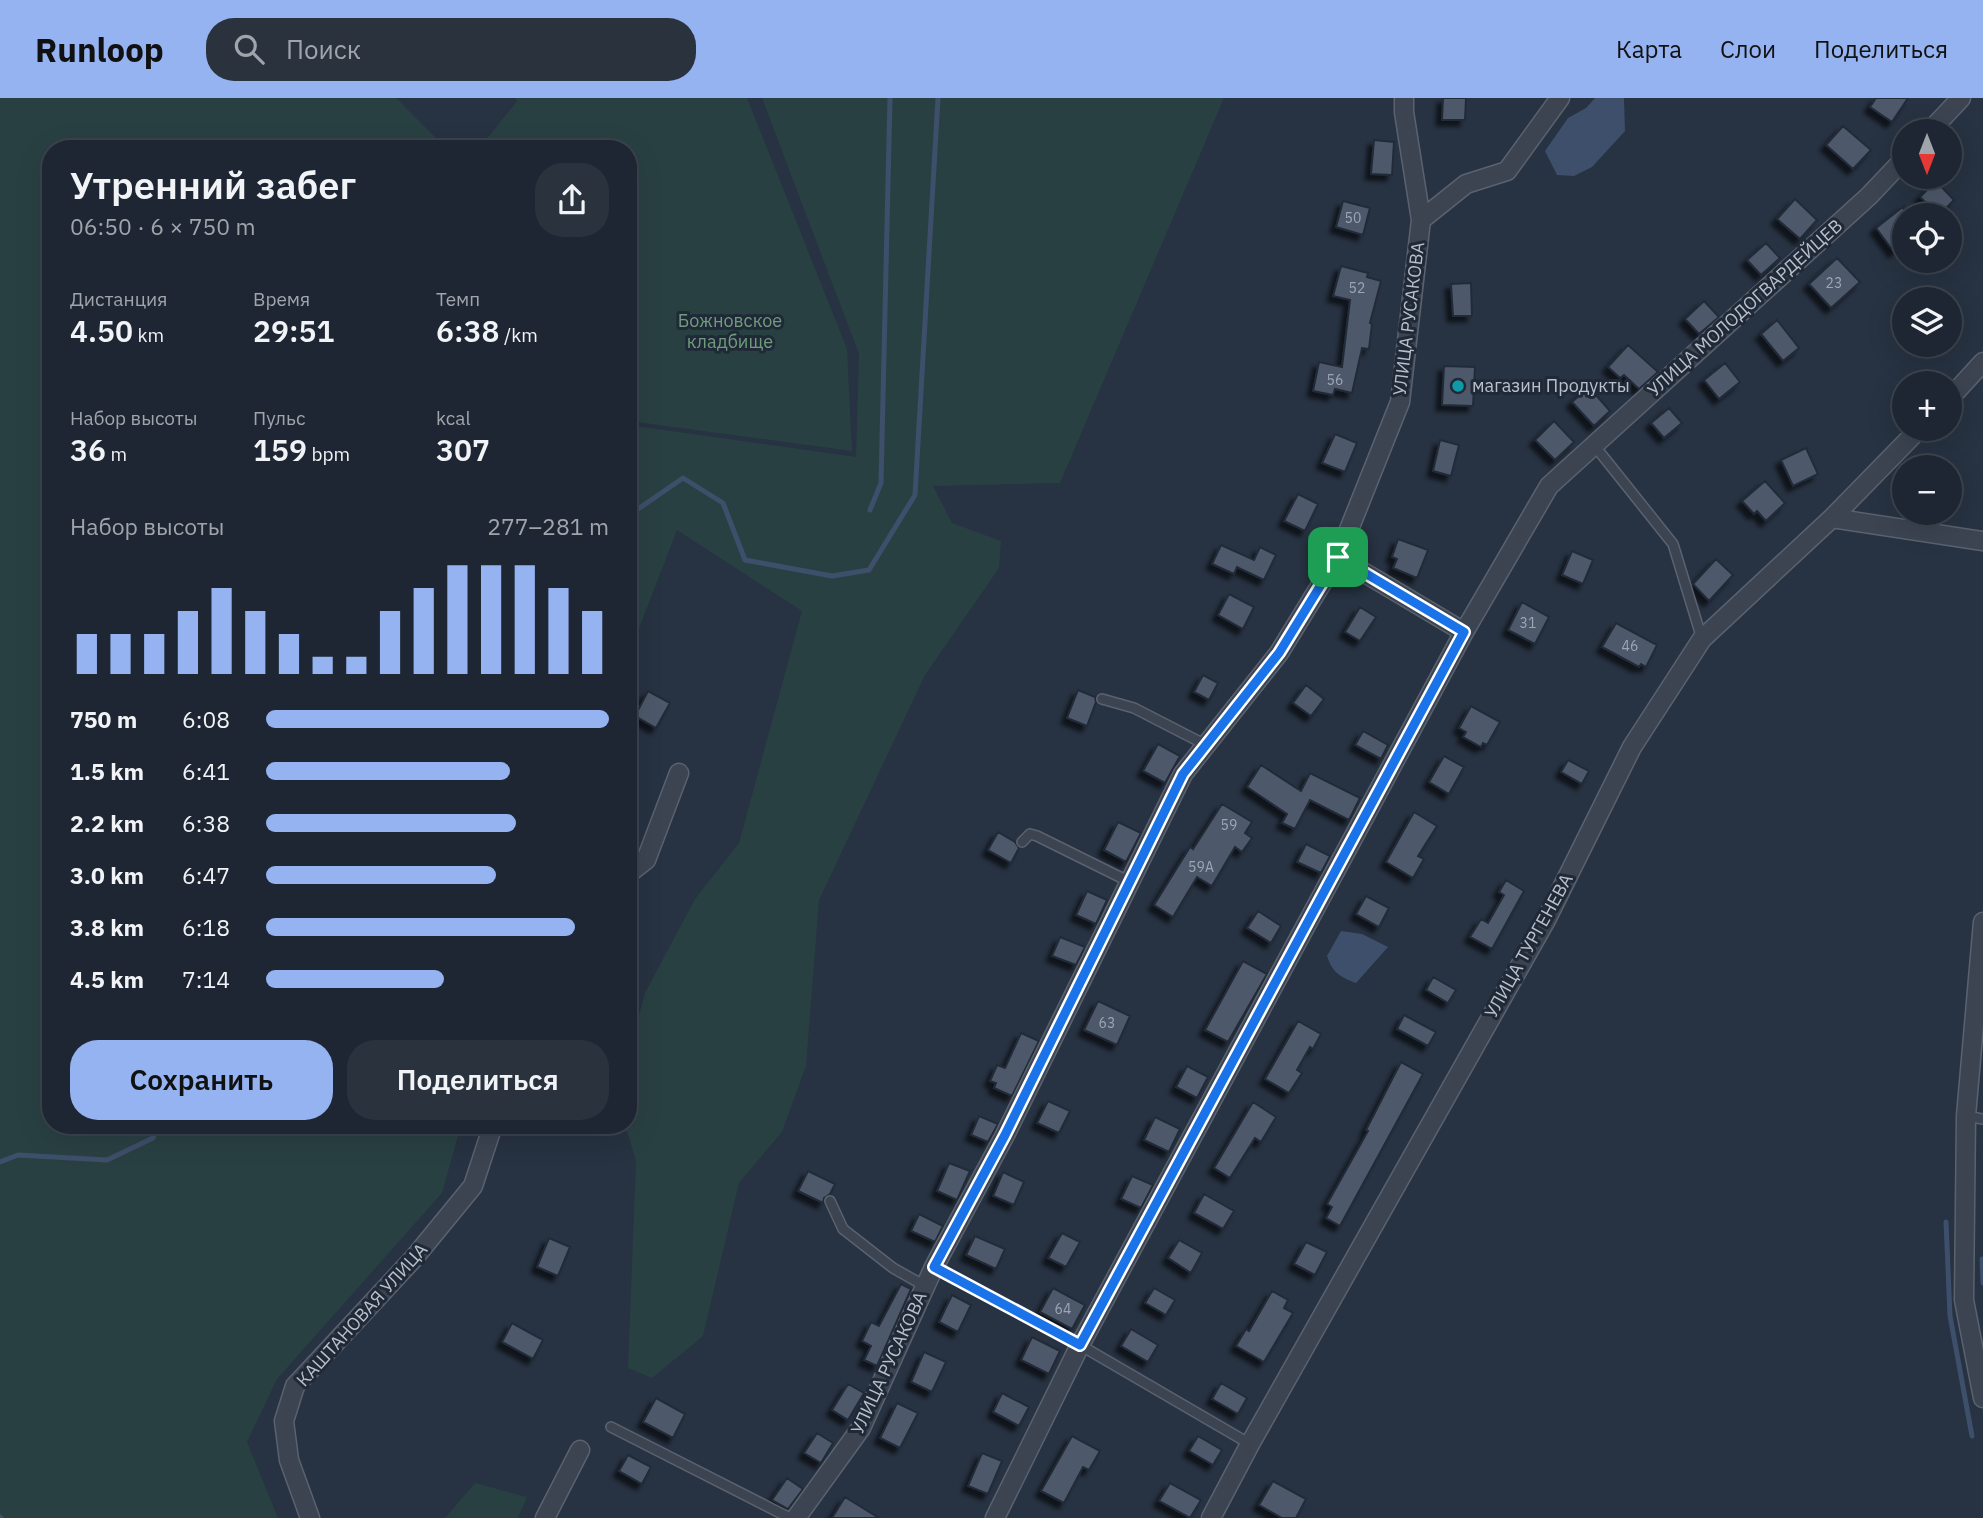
<!DOCTYPE html>
<html lang="ru">
<head>
<meta charset="utf-8">
<style>
	:root { --surface:#1d2632; --page:#2a323e; --text:#f1f3f6; --muted:#a0a5ac; --line:#3b434d; --accent:#95b2f1 }
	body { margin:0; font-family:"IBM Plex Sans",sans-serif; background:var(--page); color:var(--text); height:100vh; display:flex; flex-direction:column; font-size:26px; white-space:nowrap }
	* { box-sizing:border-box; margin:0 }
	p { font-size:23px; color:var(--muted) }
	.icon { flex:none; width:38px; height:38px; fill:none; stroke:currentColor; stroke-width:2; stroke-linecap:round; stroke-linejoin:round }
	.map { position:relative; flex:1; overflow:hidden }
	.details { position:absolute; left:42px; top:42px; width:595px; height:994px; display:flex; flex-direction:column; background:var(--surface); border-radius:28px; box-shadow:0 7px 28px #0002,0 0 0 2px var(--line) }
	.details>* { flex:none }
	.needle { width:46px; rotate:180deg }
	.tools { position:absolute; left:1892px; top:21px; display:grid; gap:14px }
	.tools a { display:grid; place-items:center; width:70px; height:70px; border-radius:50%; background:var(--surface); box-shadow:0 7px 28px #0002,0 0 0 2px var(--line); font-size:35px }
	.pin { position:absolute; display:grid; place-items:center; width:60px; height:60px; color:#fff; margin:-30px; border-radius:14px; box-shadow:0 4px 10px #0006 }
	.round { display:grid; place-items:center; flex:none; width:74px; height:74px; border-radius:28px; background:var(--page) }
	.head { display:flex; align-items:center; justify-content:space-between; height:119px; padding:0 28px }
	h1 { font-size:38px; font-weight:600; line-height:52px }
	.stats { display:grid; grid-template-columns:repeat(3,1fr); gap:10px; height:119px; padding:7px 28px }
	.stats div { display:grid; align-content:center }
	.stats b { font-size:30px; font-weight:600 }
	.stats small { font-size:19px; font-weight:400 }
	.stats p { font-size:19px }
	.chart { height:196px; padding:14px 28px }
	.chart p { display:flex; justify-content:space-between }
	.chart svg { width:100%; height:126px; margin-top:7px; stroke:var(--accent); stroke-width:6 }
	.action { display:flex; gap:14px; margin-top:auto; padding:14px 28px }
	.action a { flex:1; height:80px; border-radius:28px; background:var(--accent); color:#111; font-size:28px; font-weight:600; line-height:80px; text-align:center }
	.action a+a { background:var(--page); color:var(--text) }
	ul { padding:0 28px; list-style:none; font-size:23px }
	li { display:grid; grid-template-columns:112px 84px 1fr; align-items:center; height:52px }
	li i { height:18px; border-radius:9px; background:var(--accent) }
	header { display:flex; align-items:center; gap:42px; box-sizing:border-box; height:98px; padding:0 35px; background:var(--accent); color:#111 }
	header strong { font-size:33px }
	nav { display:flex; gap:38px; margin-inline-start:auto; font-size:24px }
	.search { width:490px; height:63px; background:var(--page); display:flex; align-items:center; gap:18px; box-sizing:border-box; padding:0 24px; border-radius:28px; color:var(--muted); font-size:26px }
	.map>svg:first-child { display:block }
	.green { fill:#294043 }
	.water { fill:#3e4f6b }
	.lines { fill:none; stroke-linecap:round; stroke-linejoin:round }
	.stream { stroke:#3e4f6b; stroke-width:5 }
	.building { fill:#4e596b; stroke:#222b39; stroke-width:2; filter:url(#shadow) }
	.lane-casing { stroke:#5a626f; stroke-width:12 }
	.street-casing { stroke:#5a626f; stroke-width:21 }
	.lane { stroke:#3c4452; stroke-width:9 }
	.street { stroke:#3c4452; stroke-width:18 }
	.route-casing { stroke:#fff; stroke-width:14 }
	.route { stroke:#1a73e8; stroke-width:9 }
	.culture-dot { fill:#0f9aa8; stroke:#202937; stroke-width:2.5 }
	.labels { text-anchor:middle; stroke-width:6; stroke-linejoin:round; paint-order:stroke }
	.number-label { font-size:14px; fill:#9ea6b4 }
	.street-label { font-size:18px; fill:#b9c0cc; stroke:#202937 }
	.park-label { font-size:18px; fill:#709c7c; stroke:#202937 }
	.poi-label { font-size:18px; fill:#b9c0cc; stroke:#202937; text-anchor:start }
</style>
</head>
<body>
<header>
<strong>Runloop</strong>
<div class="search"><svg class="icon" aria-label="search" viewBox="0 0 24 24"><circle cx="10" cy="10" r="6"/><path d="M15 15l6 6"/></svg>Поиск</div>
<nav><a>Карта</a><a>Слои</a><a>Поделиться</a></nav>
</header>
<div class="map">
<svg width="1983" height="1420" viewBox="0 0 1983 1420">
	<defs>
		<filter id="shadow"><feDropShadow dx="-5.5" dy="5.5" stdDeviation="2" flood-color="#0009"/></filter>
	</defs>
	<rect width="100%" height="100%" fill="#273242"/>
	<path class="green" d="M0,0H396L447,51H51V1027H461L442,1095L277,1281L247,1344L278,1420H0Z
		M515,0H747L847,251L852,353L637,324L628,288V51H496L486,42L517,3Z
		M762,0H1224L1060,385L933,388L952,425L1001,443L999,470L925,577L819,802L806,968L782,1034L739,1085L703,1238L652,1280L628,1270L636,1063L625,1027H628V958L645,895L695,801L739,745L802,513L677,432L628,559V327L856,359L859,256Z
		M475,1385L527,1399L518,1420H445Z"/>
	<path class="water" d="M1595,0H1624L1625,33L1592,69L1574,78L1557,77L1545,53L1568,20L1586,10Z
		M1341,833L1362,836L1388,849L1356,885C1340,879 1332,874 1327,858Z"/>
	<g class="lines">
		<path class="stream" d="M870,412L881,385L890,0
			M628,418L683,380L723,405L745,462L832,478L869,472L915,397L938,0
			M0,1064L18,1057L107,1062L153,1040L157,1027
			M1946,1124L1950,1218L1972,1338
			M1982,1161L1983,1185
			M0,1419L1,1420"/>
	</g>
	<path class="building" d="M1443,0H1466L1465,22H1442Z
		M1876,0H1908L1892,24L1870,9Z
		M1843,28L1871,52L1853,71L1826,47Z
		M1374,42L1394,44L1392,77L1371,76Z
		M1936,83L1954,102L1939,117L1920,99Z
		M1795,101L1817,122L1800,141L1777,121Z
		M1343,103L1370,110L1363,137L1336,129Z
		M1904,108V146L1894,154L1876,130Z
		M1766,145L1780,160L1761,177L1747,162Z
		M1837,160L1860,184L1831,210L1809,186Z
		M1341,168L1368,175L1367,179L1381,183L1370,225L1372,226L1369,251L1362,250L1352,295L1335,291L1333,297L1313,293L1319,264L1342,269L1350,202L1333,198Z
		M1471,185L1472,218H1453L1451,186Z
		M1704,203L1719,219L1699,236L1685,221Z
		M1777,222L1799,250L1783,263L1761,236Z
		M1628,247L1658,274L1639,291L1624,277L1620,280L1608,269Z
		M1725,265L1740,284L1719,301L1704,282Z
		M1444,268L1475,269L1473,308L1442,307Z
		M1589,289L1610,313L1594,328L1572,304Z
		M1669,310L1682,325L1664,340L1651,325Z
		M1554,323L1574,344L1555,362L1535,342Z
		M1335,336L1357,345L1345,374L1322,365Z
		M1440,342L1459,347L1451,378L1433,373Z
		M1806,350L1818,376L1793,388L1781,362Z
		M1765,383L1785,405L1766,423L1757,413L1754,416L1742,403Z
		M1298,396L1318,406L1305,433L1284,423Z
		M1398,441L1428,452L1417,480L1393,470L1397,461L1392,459Z
		M1221,447L1254,462L1260,449L1276,457L1264,482L1237,469L1234,476L1212,466Z
		M1572,453L1593,462L1583,486L1562,477Z
		M1716,461L1733,477L1709,503L1693,486Z
		M1229,496L1254,509L1243,531L1218,517Z
		M1522,504L1549,519L1535,546L1508,532Z
		M1360,509L1376,519L1360,543L1345,534Z
		M1616,525L1657,547L1646,569L1641,566L1639,569L1602,549Z
		M1203,577L1218,585L1209,602L1194,594Z
		M1306,587L1324,601L1311,618L1293,605Z
		M1078,592L1095,599L1096,604L1087,628L1067,620Z
		M648,593L670,605L656,630L635,618Z
		M1471,608L1500,624L1487,647L1483,645L1481,649L1463,639L1466,634L1459,630Z
		M1363,633L1388,647L1381,661L1355,647Z
		M1158,646L1180,658L1165,685L1143,673Z
		M1444,658L1464,669L1449,696L1429,684Z
		M1568,662L1589,673L1582,686L1561,674Z
		M1261,667L1301,693L1310,675L1360,700L1349,722L1310,702L1295,731L1282,725L1287,716L1247,689Z
		M1222,706L1252,724L1245,735L1252,740L1242,754L1235,749L1212,788L1197,779L1173,819L1154,807L1190,749L1193,751Z
		M1414,714L1437,728L1418,758L1424,761L1413,780L1386,764Z
		M1118,724L1141,735L1126,764L1104,752Z
		M998,734L1015,744L1019,750L1011,765L988,752Z
		M1306,746L1330,758L1321,775L1297,764Z
		M1506,782L1524,793L1492,851L1470,839L1481,821L1488,825L1504,797L1499,794Z
		M1087,793L1107,802L1096,826L1076,817Z
		M1366,798L1389,810L1379,829L1356,816Z
		M1258,813L1281,828L1271,845L1247,830Z
		M1060,839L1085,849L1076,867L1052,858Z
		M1243,863L1267,876L1228,944L1205,932Z
		M1433,879L1456,892L1448,905L1426,892Z
		M1098,903L1130,918L1117,947L1084,932Z
		M1404,917L1436,934L1428,948L1397,931Z
		M1298,923L1321,936L1313,951L1310,949L1297,972L1302,975L1289,995L1265,981Z
		M1021,935L1039,943L1012,998L994,990L996,985L990,983L997,967L1005,970Z
		M1401,964L1423,976L1340,1128L1326,1120L1332,1109L1327,1106L1368,1033L1366,1032Z
		M1187,968L1208,979L1197,1000L1176,989Z
		M1048,1003L1070,1013L1059,1035L1037,1025Z
		M1253,1004L1276,1019L1261,1044L1255,1040L1230,1080L1214,1070Z
		M979,1018L998,1026L988,1044L971,1037Z
		M1155,1019L1180,1031L1169,1054L1144,1042Z
		M949,1065L970,1073L957,1102L937,1093Z
		M808,1073L835,1086L830,1096L824,1100L823,1105L798,1093Z
		M1003,1074L1024,1084L1014,1107L993,1098Z
		M1132,1078L1153,1087L1141,1110L1121,1101Z
		M1204,1096L1234,1113L1223,1131L1194,1115Z
		M919,1116L943,1128L935,1144L911,1133Z
		M1062,1135L1080,1144L1066,1169L1048,1160Z
		M975,1138L1005,1151L996,1171L966,1157Z
		M549,1140L570,1149L558,1178L537,1169Z
		M1179,1142L1202,1155L1191,1175L1168,1160Z
		M1306,1144L1327,1154L1315,1177L1294,1166Z
		M901,1186L911,1191L877,1268L864,1262L871,1248L862,1243L871,1224L879,1228Z
		M1053,1190L1085,1207L1072,1231L1040,1214Z
		M1154,1190L1175,1202L1166,1217L1145,1205Z
		M1272,1193L1288,1202L1284,1210L1293,1215L1264,1264L1236,1248L1246,1231L1249,1233Z
		M952,1197L971,1207L958,1234L939,1224Z
		M512,1225L543,1242L533,1261L502,1244Z
		M1131,1231L1158,1247L1148,1264L1121,1248Z
		M1032,1239L1060,1253L1049,1276L1021,1262Z
		M924,1254L946,1264L932,1294L911,1284Z
		M1221,1285L1247,1300L1238,1316L1212,1301Z
		M848,1286L864,1295L848,1322L832,1312Z
		M1002,1295L1029,1309L1019,1328L993,1314Z
		M656,1300L685,1316L673,1340L643,1324Z
		M897,1305L918,1315L900,1350L880,1340Z
		M817,1335L833,1345L821,1365L804,1355Z
		M1072,1338L1100,1353L1089,1372L1083,1369L1064,1405L1041,1393Z
		M1198,1338L1222,1352L1213,1367L1189,1353Z
		M982,1355L1002,1363L988,1396L968,1388Z
		M628,1357L651,1369L642,1386L619,1373Z
		M787,1380L803,1391L788,1411L772,1402Z
		M1273,1383L1306,1401L1296,1420H1282L1259,1407Z
		M1170,1385L1201,1402L1190,1420L1159,1403Z
		M845,1399L879,1420H832Z"/>
	<g class="lines">
		<defs>
			<path id="lane" d="M1594,347L1673,446L1702,541
				M1102,601L1134,610L1206,647
				M1022,744L1030,736L1037,738L1130,784
				M1966,1018L1983,1021
				M830,1103L843,1131L893,1170L925,1188
				M934,1169L1080,1247L1250,1346
				M611,1329L790,1420"/>
			<path id="street" d="M1930,33L1961,0
				M1421,122L1466,86L1507,73L1560,0
				M1950,300L1983,264
				M1832,420L1983,443
				M1338,459L1464,534
				M628,776L646,762L679,675
				M1983,824L1966,1018L1964,1202L1983,1300
				M310,1420L289,1362L284,1323L295,1288L414,1160L473,1088L493,1027
				M545,1420L580,1352
				M796,1420L861,1330L934,1169L1005,1037L1183,676L1279,555L1338,459L1400,304L1421,122L1404,14V0
				M995,1420L1080,1247L1464,534L1549,388L1869,98L1904,61
				M1211,1420L1250,1346L1546,822L1632,649L1702,541L1832,420L1919,331"/>
		</defs>
		<use href="#lane" class="lane-casing"/>
		<use href="#street" class="street-casing"/>
		<use href="#lane" class="lane"/>
		<use href="#street" class="street"/>
	</g>
	<g class="lines">
		<defs>
			<path id="route" d="M1338,459L1464,534L1080,1247L934,1169L1005,1037L1183,676L1279,555Z"/>
		</defs>
		<use href="#route" class="route-casing"/>
		<use href="#route" class="route"/>
	</g>
	<circle class="culture-dot" cx="1458" cy="288" r="7"/>
	<g class="labels">
		<g class="number-label">
			<text x="1353" y="125">50</text>
			<text x="1834" y="190">23</text>
			<text x="1357" y="195">52</text>
			<text x="1335" y="287">56</text>
			<text x="1528" y="530">31</text>
			<text x="1630" y="553">46</text>
			<text x="1229" y="732">59</text>
			<text x="1201" y="774">59А</text>
			<text x="1107" y="930">63</text>
			<text x="1063" y="1216">64</text>
		</g>
		<g class="street-label">
			<text transform="translate(1745 210) rotate(-42)" y="6">УЛИЦА МОЛОДОГВАРДЕЙЦЕВ</text>
			<text transform="translate(1409 221) rotate(-83)" y="6">УЛИЦА РУСАКОВА</text>
			<text transform="translate(1529 848) rotate(-61)" y="6">УЛИЦА ТУРГЕНЕВА</text>
			<text transform="translate(362 1217) rotate(-48)" y="6">КАШТАНОВАЯ УЛИЦА</text>
			<text transform="translate(889 1265) rotate(-65)" y="6">УЛИЦА РУСАКОВА</text>
		</g>
		<g class="park-label">
			<text x="730" y="229">Божновское<tspan x="730" dy="21">кладбище</tspan></text>
		</g>
		<g class="poi-label">
			<text x="1472" y="294">магазин Продукты</text>
		</g>
	</g>
</svg>
<div class="tools">
<a><svg class="needle" viewBox="-14 -14 28 28"><path d="M0-13l5 13h-10z" fill="#e53935"/><path d="M0 13l5-13h-10z" fill="#a0a5ac"/></svg></a>
<a><svg class="icon" aria-label="locate" viewBox="0 0 24 24"><circle cx="12" cy="12" r="6"/><path d="M12 2v4M12 18v4M2 12h4M18 12h4"/></svg></a>
<a><svg class="icon" aria-label="layers" viewBox="0 0 24 24"><path d="M12 4l9 5-9 5-9-5zM3 14l9 5 9-5"/></svg></a>
<a>+</a>
<a>−</a>
</div>
<div class="pin" style="left:1338px;top:459px;background:#1e9e55"><svg class="icon" aria-label="arrive" viewBox="0 0 24 24"><path d="M6 21V4h12l-3 4 3 4H6"/></svg></div>
<section class="details">
<div class="head"><div><h1>Утренний забег</h1><p>06:50 · 6 × 750 m</p></div><a class="round"><svg class="icon" aria-label="share" viewBox="0 0 24 24"><path d="M12 15V3M7 8l5-5 5 5M5 13v7h14v-7"/></svg></a></div>
<div class="stats">
<div><p>Дистанция</p><b>4.50<small> km</small></b></div>
<div><p>Время</p><b>29:51</b></div>
<div><p>Темп</p><b>6:38<small> /km</small></b></div>
</div>
<div class="stats">
<div><p>Набор высоты</p><b>36<small> m</small></b></div>
<div><p>Пульс</p><b>159<small> bpm</small></b></div>
<div><p>kcal</p><b>307</b></div>
</div>
<div class="chart"><p><span>Набор высоты</span>277–281 m</p>
<svg viewBox="0 0 160 44" preserveAspectRatio="none"><path d="M5 44V30M15 44V30M25 44V30M35 44V22M45 44V14M55 44V22M65 44V30M75 44V38M85 44V38M95 44V22M105 44V14M115 44V6M125 44V6M135 44V6M145 44V14M155 44V22"/></svg>
</div>
<ul>
<li><b>750 m</b>6:08<i style="width:100%"></i></li>
<li><b>1.5 km</b>6:41<i style="width:71%"></i></li>
<li><b>2.2 km</b>6:38<i style="width:73%"></i></li>
<li><b>3.0 km</b>6:47<i style="width:67%"></i></li>
<li><b>3.8 km</b>6:18<i style="width:90%"></i></li>
<li><b>4.5 km</b>7:14<i style="width:52%"></i></li>
</ul>
<div class="action"><a>Сохранить</a><a>Поделиться</a></div>
</section>
</div>
</body>
</html>
